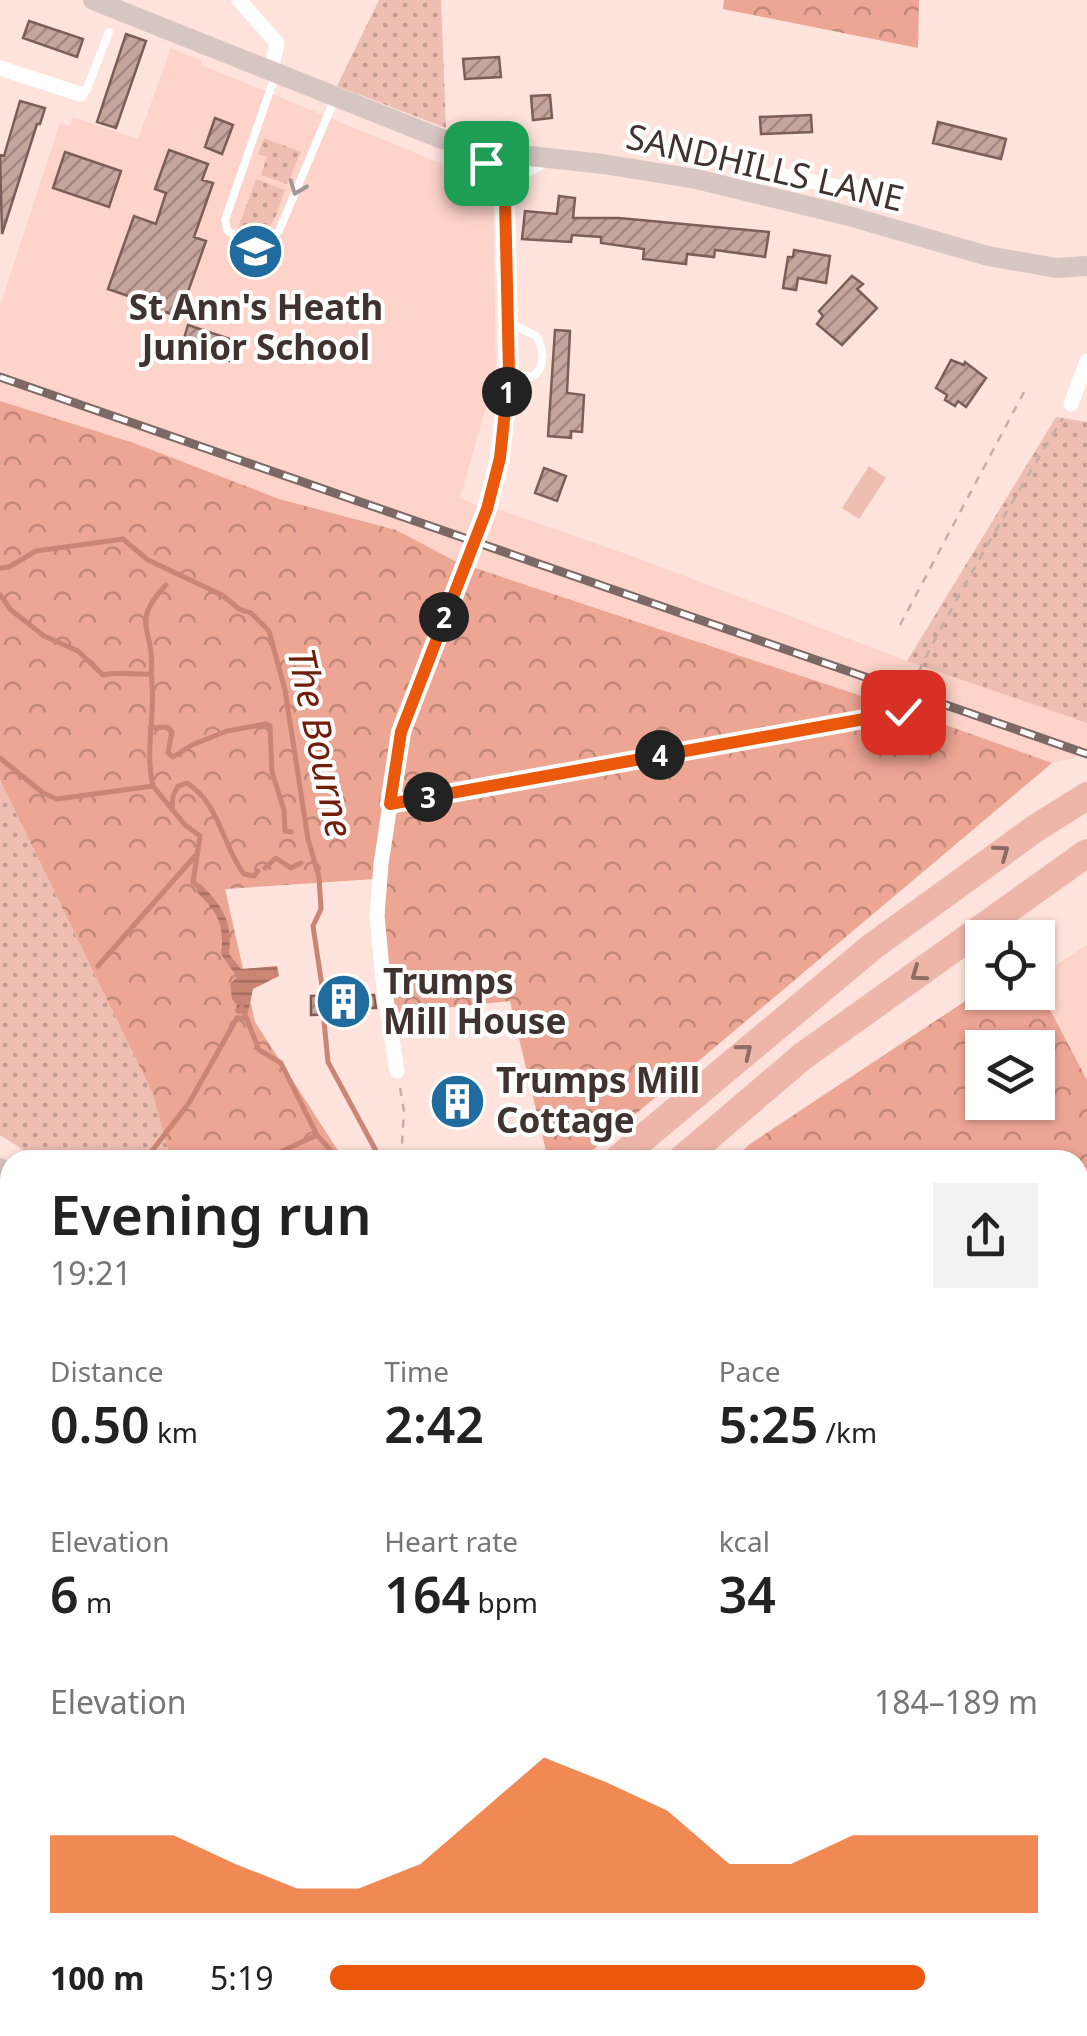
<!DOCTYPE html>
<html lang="en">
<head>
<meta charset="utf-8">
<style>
	:root { --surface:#fff; --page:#f2f2f2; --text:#222; --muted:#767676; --accent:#ea580c }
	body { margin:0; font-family:"Noto Sans",sans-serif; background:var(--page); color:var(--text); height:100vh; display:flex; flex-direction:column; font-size:38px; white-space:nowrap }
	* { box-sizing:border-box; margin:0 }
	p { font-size:32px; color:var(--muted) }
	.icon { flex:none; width:55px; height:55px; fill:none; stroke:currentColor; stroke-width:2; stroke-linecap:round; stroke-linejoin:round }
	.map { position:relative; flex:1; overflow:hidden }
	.side { position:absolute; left:0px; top:1150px; width:1088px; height:888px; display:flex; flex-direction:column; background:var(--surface); border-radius:30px 30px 0 0; box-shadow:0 2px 8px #0004 }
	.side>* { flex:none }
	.buttons { position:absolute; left:965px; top:920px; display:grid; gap:20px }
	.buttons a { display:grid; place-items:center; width:90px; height:90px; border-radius:0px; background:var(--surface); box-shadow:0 2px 8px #0004; font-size:50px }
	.pin { position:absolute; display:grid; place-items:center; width:85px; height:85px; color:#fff; margin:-42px; border-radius:20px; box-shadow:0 5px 15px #0006 }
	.km { position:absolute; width:50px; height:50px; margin:-25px; border-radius:50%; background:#222; color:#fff; font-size:28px; line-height:50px; text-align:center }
	.round { display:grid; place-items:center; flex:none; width:105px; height:105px; border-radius:0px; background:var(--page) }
	.head { display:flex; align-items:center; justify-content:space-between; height:170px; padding:0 50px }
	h1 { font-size:55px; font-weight:600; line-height:75px }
	.figures { display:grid; grid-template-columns:repeat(3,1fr); gap:15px; height:170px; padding:10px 50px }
	.figures div { display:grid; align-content:center }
	.figures b { font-size:50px; font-weight:600 }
	.figures small { font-size:28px; font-weight:400 }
	.figures p { font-size:28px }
	.chart { height:280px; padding:20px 50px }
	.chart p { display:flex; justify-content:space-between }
	.chart svg { width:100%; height:180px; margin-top:10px; fill:var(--accent); opacity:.7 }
	ul { padding:0 50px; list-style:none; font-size:32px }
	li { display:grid; grid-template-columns:160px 120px 1fr; align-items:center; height:75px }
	li i { height:25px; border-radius:12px; background:var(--accent) }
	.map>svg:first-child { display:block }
	.built { fill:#fed3c9 }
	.grass { fill:url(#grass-dots) }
	.forest { fill:url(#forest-crowns); fill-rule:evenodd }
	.pitch { fill:#efbeb3 }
	.water { fill:url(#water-rules) }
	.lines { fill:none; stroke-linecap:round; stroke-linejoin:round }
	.stream { stroke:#ca8575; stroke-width:5 }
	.building { fill:url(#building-hatch); stroke:#7c5e57; stroke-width:2.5 }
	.path { stroke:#c5ada8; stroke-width:2.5; stroke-dasharray:8 8; stroke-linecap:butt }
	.lane { stroke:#fff; stroke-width:8 }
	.street { stroke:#fff; stroke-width:15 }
	.secondary { stroke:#d7c6c2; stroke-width:20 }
	.highway { stroke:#eeb6a9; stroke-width:28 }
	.rail-casing { stroke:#7c6965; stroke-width:9 }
	.rail { stroke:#fff; stroke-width:5; stroke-dasharray:15; stroke-linecap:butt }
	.oneway { stroke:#a09897 }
	.oneway2 { stroke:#8e6d66 }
	.route-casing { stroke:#fff; stroke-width:20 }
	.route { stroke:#ea580c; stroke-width:12 }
	.labels { text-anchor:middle; stroke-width:8; stroke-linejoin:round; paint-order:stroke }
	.street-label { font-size:35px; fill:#40322f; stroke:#fff }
	.poi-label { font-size:35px; font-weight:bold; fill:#40322f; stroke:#fff; text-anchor:start }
	.water-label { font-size:38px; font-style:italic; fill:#701d0c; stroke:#fff }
</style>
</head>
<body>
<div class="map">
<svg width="1087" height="2036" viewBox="0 0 1087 2036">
	<defs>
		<pattern id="grass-dots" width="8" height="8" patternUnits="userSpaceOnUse" patternTransform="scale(2.5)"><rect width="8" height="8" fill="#efbeb3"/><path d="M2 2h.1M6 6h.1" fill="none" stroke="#c39b92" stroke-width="1.8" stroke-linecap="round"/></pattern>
		<pattern id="forest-crowns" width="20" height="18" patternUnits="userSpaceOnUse" patternTransform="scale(2.5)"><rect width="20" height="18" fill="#eda594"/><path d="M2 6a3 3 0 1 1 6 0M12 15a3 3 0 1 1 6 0" fill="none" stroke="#c18779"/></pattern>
		<pattern id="water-rules" width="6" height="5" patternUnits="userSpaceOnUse" patternTransform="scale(2.5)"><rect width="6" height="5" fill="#ca8575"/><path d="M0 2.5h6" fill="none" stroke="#a56d60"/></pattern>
		<pattern id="building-hatch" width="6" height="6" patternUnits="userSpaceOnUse" patternTransform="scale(2.5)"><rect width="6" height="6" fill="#c6a59d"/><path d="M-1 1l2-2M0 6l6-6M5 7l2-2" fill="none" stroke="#a28780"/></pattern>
	</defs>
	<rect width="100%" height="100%" fill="#ffe3dc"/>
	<path class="built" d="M171,48L201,60V65L471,176L493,197L496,372L460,498L480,507L457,562L396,530L279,499L134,443L0,401V306L60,123L70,126L73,117L138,139Z
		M498,509L640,559L907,661L1087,723V748L1073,758L1052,763L904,710L476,568Z
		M1087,945V1080L1038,987V977Z"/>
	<path class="grass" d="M379,0H441L446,128L337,86Z
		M264,138L301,152L287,184L261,175L267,157L258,154Z
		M256,179L285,190C275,217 273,242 238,229Z
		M1056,417L1087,422V723L907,661Z
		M0,780L152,1092L171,1160H39L0,1135Z
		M10,1383V1478L0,1463V1386Z
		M10,1736V1801L0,1810V1744Z
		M1087,1811V1914L1078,1921V1814Z
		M1087,1938V2036H980L988,2028H1078V1945Z
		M42,2028H423L417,2036H35Z
		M638,2028H777L773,2036H638Z
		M787,2028H970L963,2036H783Z"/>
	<path class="forest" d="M724,0H919L918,48L723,9Z
		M0,401L134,443L279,499L396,530L457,562L904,710L1052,763L581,1160H523L547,1155L510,1001L396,1013L375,879L225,889L255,1022L344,1160H171L152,1092L0,780Z
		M1038,987L1087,1080V1273L1078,1270V1160H732L750,1144L982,990V992H1038ZM982,1048H1038V1102H982Z
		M0,1185L10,1193V1383L0,1386Z
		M1082,1689H1087V1798C1074,1766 1072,1723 1082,1689Z"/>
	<path class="pitch" d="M869,466L886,478L859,519L842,508Z"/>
	<path class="water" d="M201,884C222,907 233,920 229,954L241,969L277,966L279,976L253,989L248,1013L237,1014L235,1011L237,1005L232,999L230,984L237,977L221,954C225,924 217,912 196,891Z
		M496,2028H633L634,2036H492Z"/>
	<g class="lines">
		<path class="stream" d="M0,568L9,567L36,551L123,539L148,560L222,595L239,609L251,613L269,631L285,690L308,839L319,877L321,909L313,926L322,986
			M0,595L11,610L44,636L78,651L103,675C118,671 134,675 151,674C157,711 144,748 153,786
			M151,674C156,628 128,625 166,585
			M150,728L167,727L172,732L168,753L173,757L192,745L227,731L266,724L270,726L272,772L284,810L285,831L291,832
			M0,758L43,793L57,799L153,786L185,825L200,836L193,882L199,887
			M172,810L173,796L178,786L187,783C220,804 222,845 244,874L254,876L258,871
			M265,868L276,858L291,868L301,863
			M98,966L195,856
			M242,1007L259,1050L281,1063L317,1135L339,1160
			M324,1021L328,1062L381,1160
			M145,1160L189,1103L237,1018H244
			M263,1160L317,1135
			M1078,1255L1087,1259"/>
	</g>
	<path class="building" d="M29,21L83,39L77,57L23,38Z
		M126,34L146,41L116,128L97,122Z
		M499,57L501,77L465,79L463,59Z
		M550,95L552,118L533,120L531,96Z
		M20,101L45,108L40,124H37L2,234L0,155L4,156Z
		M811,115L812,132L761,134L760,117Z
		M215,118L233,125L222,154L205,147Z
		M938,122L1006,139L1001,159L933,143Z
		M169,150L208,164L202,180L213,183L194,237L206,241L179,317L166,312L164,317L145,310L148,303L108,289L134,216L156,224L166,193L155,189Z
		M65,152L121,171L109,207L53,188Z
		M559,196L575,198L573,218H619L769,232L765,257L715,250L714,257L687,254L686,264L643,259L644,249L601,243V237L572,235L571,242L522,239L525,211L557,214Z
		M794,250L830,256L826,283L798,278L796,290L783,288L788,257H793Z
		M852,276L863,284L857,289L877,308L842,345L817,324L823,316L819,311Z
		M188,325L236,341L229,361L182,345Z
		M555,330L570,331L567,393L584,395L582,432L571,431V438L548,436Z
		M951,360L964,365L965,362L986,378L966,407L958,401L955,406L945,400L947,395L936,388Z
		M544,468L566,476L557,501L535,493Z
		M374,995L376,1008H356L357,1014L311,1015V996Z
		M445,1083H462L463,1093H469V1115L446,1116Z"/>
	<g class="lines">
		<path class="path" d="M900,625L1024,392
			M409,800L903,711C916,672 937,636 957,599C991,538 1026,478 1063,418
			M400,1088L404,1111L401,1160
			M1078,1227L1087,1231
			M1078,1525L1087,1518
			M424,2036L429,2028
			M779,2036L783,2028"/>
		<path class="lane" d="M276,73L225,220L227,230C244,245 262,246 279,231L335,98
			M80,94L86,91L109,32
			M509,373L532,377C546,368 544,349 536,336L510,323
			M44,2036L51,2028"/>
		<path class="street" d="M239,0L277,43L271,71
			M0,68L80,94
			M483,149L486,163L501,178L517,175L547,158
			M728,186L775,174L844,188L899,186
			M1071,404L1087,361
			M397,1071L384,989L377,916L381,864L401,732L487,509L500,458L509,373L510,323L501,178
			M0,1291L10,1283"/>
		<path class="secondary" d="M93,0L442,139L512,154L603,164L696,179L845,215L988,256L1056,268L1087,266
			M0,1168L10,1174
			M1078,1672L1087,1671"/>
		<path class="highway" d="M617,1160L873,946L1036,828L1087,796
			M681,1160L803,1056L1087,853
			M0,1671L10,1663
			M0,1727L10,1719"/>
		<defs>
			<path id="rail" d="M0,377L1087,754"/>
		</defs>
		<use href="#rail" class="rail-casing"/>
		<use href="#rail" class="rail"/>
	</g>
	<defs><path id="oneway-chevron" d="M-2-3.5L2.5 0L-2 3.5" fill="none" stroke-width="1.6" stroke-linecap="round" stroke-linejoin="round" transform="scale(2.5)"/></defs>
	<use class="oneway" href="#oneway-chevron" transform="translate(297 188) rotate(111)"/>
	<g class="oneway2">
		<use href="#oneway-chevron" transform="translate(1002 852) rotate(-36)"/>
		<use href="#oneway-chevron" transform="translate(918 974) rotate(144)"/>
		<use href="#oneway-chevron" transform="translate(745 1051) rotate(-39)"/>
	</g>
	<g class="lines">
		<defs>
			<path id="route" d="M486,163L501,178L505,199L509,372L500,458L487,509L401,732L390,804L903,712"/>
		</defs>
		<use href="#route" class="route-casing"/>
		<use href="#route" class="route"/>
	</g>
	<defs>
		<symbol id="school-disc" viewBox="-11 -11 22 22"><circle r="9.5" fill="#216c9f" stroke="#fff"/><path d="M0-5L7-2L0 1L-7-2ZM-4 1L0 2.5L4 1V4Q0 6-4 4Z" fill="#fff"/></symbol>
		<symbol id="building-disc" viewBox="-11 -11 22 22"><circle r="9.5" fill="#216c9f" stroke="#fff"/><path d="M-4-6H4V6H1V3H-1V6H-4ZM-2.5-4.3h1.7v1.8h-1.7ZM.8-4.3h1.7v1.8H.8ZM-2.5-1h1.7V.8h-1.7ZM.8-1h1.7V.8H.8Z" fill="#fff"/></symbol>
	</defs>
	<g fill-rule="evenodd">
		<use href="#school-disc" x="224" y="220" width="63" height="63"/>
		<use href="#building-disc" x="312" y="970" width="63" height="63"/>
		<use href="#building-disc" x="426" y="1070" width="63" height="63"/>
	</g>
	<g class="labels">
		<g class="street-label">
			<text transform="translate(765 168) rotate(13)" y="12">SANDHILLS LANE</text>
		</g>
		<g class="poi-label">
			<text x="256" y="320" text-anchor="middle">St Ann's Heath<tspan x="256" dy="40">Junior School</tspan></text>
			<text x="383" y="994">Trumps<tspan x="383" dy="40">Mill House</tspan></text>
			<text x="496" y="1093">Trumps Mill<tspan x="496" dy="40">Cottage</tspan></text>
		</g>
		<g class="water-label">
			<text transform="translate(320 743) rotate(78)" y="13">The Bourne</text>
		</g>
	</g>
</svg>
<div class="buttons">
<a><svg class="icon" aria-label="locate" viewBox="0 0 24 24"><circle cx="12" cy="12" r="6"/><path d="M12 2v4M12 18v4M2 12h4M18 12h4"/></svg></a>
<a><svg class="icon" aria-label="layers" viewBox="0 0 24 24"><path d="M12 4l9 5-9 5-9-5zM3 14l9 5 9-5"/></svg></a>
</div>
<div class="pin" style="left:486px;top:163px;background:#1e9e55"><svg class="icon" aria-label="arrive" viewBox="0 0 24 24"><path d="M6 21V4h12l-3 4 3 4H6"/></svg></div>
<div class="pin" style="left:903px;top:712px;background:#d93025"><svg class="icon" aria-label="check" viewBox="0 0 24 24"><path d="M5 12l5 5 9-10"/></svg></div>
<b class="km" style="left:507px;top:392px">1</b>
<b class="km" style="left:444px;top:617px">2</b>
<b class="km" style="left:428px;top:797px">3</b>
<b class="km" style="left:660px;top:755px">4</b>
<section class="side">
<div class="head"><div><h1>Evening run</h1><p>19:21</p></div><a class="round"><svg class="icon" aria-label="share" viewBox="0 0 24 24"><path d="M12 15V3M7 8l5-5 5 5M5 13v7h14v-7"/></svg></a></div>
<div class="figures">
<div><p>Distance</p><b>0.50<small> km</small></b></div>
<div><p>Time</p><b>2:42</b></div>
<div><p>Pace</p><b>5:25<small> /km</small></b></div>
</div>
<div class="figures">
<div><p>Elevation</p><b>6<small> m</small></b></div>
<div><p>Heart rate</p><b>164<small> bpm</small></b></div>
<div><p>kcal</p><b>34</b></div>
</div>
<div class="chart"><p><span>Elevation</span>184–189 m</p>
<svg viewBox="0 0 160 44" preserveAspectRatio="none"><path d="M0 44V25L10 25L20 25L30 32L40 38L50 38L60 32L70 19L80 6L90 12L100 19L110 32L120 32L130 25L140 25L150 25L160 25V44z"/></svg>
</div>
<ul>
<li><b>100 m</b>5:19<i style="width:84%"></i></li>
</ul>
</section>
</div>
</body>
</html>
